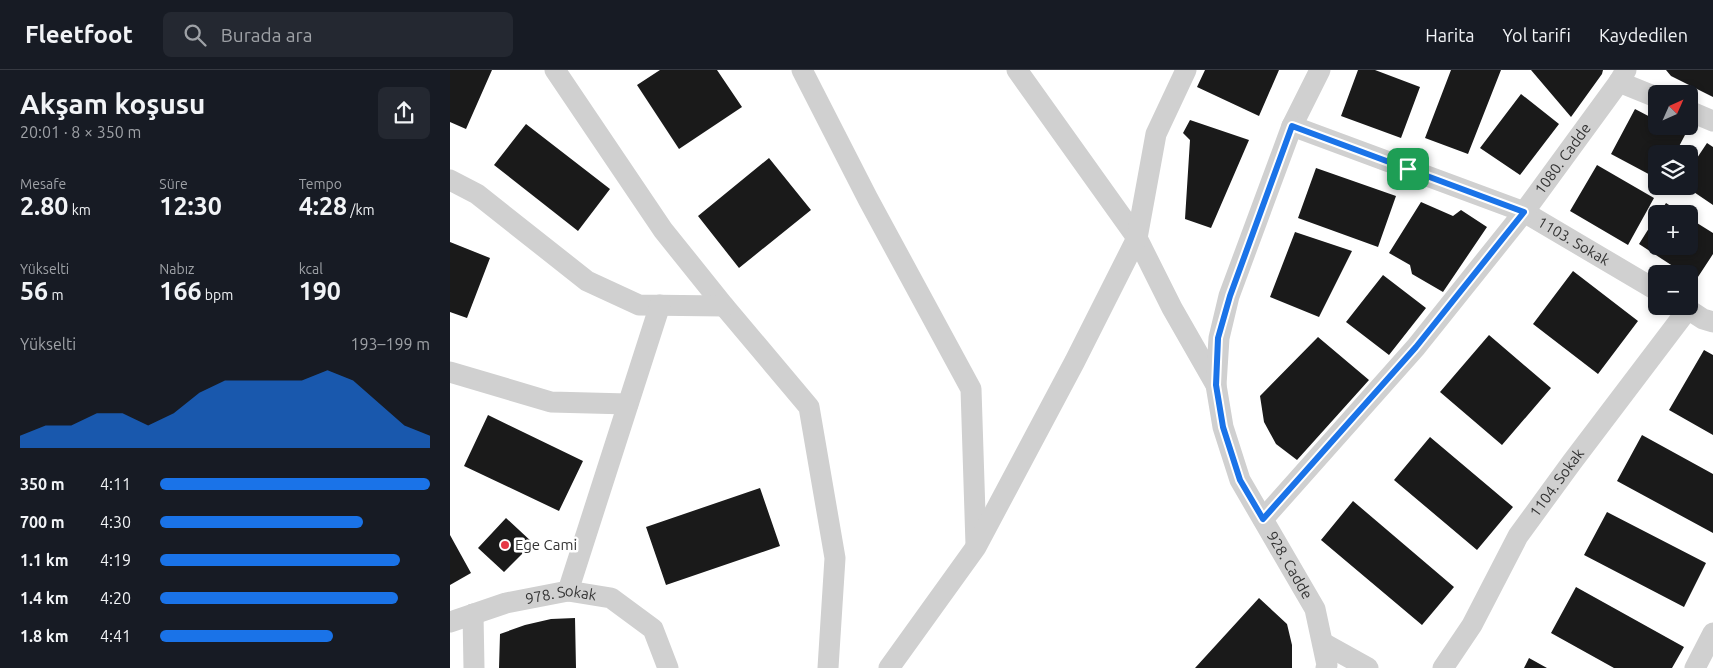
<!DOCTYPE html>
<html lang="tr">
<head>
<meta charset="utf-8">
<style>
	:root { --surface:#171b24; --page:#242831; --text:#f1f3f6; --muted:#9ea1a6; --line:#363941; --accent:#1a73e8 }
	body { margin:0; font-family:Ubuntu,sans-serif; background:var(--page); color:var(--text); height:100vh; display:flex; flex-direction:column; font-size:19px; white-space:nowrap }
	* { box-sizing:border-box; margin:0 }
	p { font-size:16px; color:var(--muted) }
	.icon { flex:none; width:28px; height:28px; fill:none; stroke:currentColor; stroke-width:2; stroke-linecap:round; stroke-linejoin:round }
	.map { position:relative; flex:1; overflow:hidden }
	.panel { display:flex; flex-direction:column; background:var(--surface); width:450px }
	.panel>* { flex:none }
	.needle { width:32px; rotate:45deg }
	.buttons { position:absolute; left:1198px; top:15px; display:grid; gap:10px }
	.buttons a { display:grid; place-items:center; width:50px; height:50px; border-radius:8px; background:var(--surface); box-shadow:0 2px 8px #0003; font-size:25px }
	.pin { position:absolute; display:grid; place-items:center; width:42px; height:42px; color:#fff; margin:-21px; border-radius:10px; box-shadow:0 2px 8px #0006 }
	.round { display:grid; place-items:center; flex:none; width:52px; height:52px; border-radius:8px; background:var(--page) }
	.overview { display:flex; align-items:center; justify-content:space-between; height:85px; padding:0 20px }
	h1 { font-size:28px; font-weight:700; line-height:38px }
	.metrics { display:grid; grid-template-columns:repeat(3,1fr); gap:8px; height:85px; padding:5px 20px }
	.metrics div { display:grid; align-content:center }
	.metrics b { font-size:25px; font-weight:700 }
	.metrics small { font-size:14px; font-weight:400 }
	.metrics p { font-size:14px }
	.chart { height:140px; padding:10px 20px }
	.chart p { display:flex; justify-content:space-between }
	.chart svg { width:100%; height:90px; margin-top:5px; fill:var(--accent); opacity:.7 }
	ul { padding:0 20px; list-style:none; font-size:16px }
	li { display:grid; grid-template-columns:80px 60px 1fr; align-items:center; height:38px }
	li i { height:12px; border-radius:6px; background:var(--accent) }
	header { display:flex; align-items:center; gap:30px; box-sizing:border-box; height:70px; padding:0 25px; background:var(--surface); border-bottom:1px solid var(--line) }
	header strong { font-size:24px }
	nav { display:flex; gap:28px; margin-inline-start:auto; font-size:18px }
	.search { width:350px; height:45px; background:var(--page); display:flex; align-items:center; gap:12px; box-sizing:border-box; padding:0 18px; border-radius:8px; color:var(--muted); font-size:19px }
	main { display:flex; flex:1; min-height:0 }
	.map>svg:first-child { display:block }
	.building { fill:#1a1a1a }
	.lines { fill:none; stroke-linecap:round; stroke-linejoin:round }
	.minor { stroke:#d0d0d0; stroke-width:21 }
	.route-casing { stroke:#fff; stroke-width:10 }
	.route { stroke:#1a73e8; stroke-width:6 }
	.poi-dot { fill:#e63946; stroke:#fff; stroke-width:2 }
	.labels { text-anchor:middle; stroke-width:5; stroke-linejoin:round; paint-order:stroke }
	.street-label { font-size:15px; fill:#333; stroke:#fff }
	.poi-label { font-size:15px; fill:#333; stroke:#fff; text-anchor:start }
</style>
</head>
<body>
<header>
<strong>Fleetfoot</strong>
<div class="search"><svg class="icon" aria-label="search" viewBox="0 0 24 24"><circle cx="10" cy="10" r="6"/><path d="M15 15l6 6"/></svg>Burada ara</div>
<nav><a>Harita</a><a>Yol tarifi</a><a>Kaydedilen</a></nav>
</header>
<main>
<section class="panel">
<div class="overview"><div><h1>Akşam koşusu</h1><p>20:01 · 8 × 350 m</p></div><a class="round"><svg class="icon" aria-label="share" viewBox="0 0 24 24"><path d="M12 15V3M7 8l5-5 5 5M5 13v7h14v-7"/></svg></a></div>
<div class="metrics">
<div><p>Mesafe</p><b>2.80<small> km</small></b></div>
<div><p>Süre</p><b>12:30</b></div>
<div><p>Tempo</p><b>4:28<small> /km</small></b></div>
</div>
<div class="metrics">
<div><p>Yükselti</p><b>56<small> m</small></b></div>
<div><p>Nabız</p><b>166<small> bpm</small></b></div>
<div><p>kcal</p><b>190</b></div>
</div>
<div class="chart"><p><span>Yükselti</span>193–199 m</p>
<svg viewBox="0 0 160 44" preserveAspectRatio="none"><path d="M0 44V38L10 33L20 33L30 27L40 27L50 33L60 27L70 17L80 11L90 11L100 11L110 11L120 6L130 11L140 22L150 33L160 38V44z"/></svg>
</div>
<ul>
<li><b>350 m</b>4:11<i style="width:100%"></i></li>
<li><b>700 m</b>4:30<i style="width:75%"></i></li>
<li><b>1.1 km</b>4:19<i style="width:89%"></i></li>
<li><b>1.4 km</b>4:20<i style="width:88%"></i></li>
<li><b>1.8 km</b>4:41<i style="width:64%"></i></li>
</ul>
</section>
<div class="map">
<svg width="1263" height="598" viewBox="0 0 1263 598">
	<rect width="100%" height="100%" fill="#fff"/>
	<path class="building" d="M0,0H42L16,59L0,52Z
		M210,0H267L292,37L229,79L187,15Z
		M755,0H829L809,46L747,17Z
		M908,0H925L970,17L951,68L891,46Z
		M1001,0H1051L1018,84L975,68Z
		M1081,0H1153L1152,4L1121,47Z
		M1216,0H1263V27L1221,6Z
		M1071,24L1109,54L1070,105L1030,78Z
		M1185,39L1206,50V56H1217L1235,65L1225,84H1206V108L1161,84Z
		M740,50L799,70L761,158L735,149L740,70L733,63Z
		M76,54L160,119L128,161L44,95Z
		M1257,73L1263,77V135L1235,116H1239V100Z
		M319,88L361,140L289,198L248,146Z
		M1147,95L1204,128L1178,175L1120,141Z
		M866,98L946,126L928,177L848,148Z
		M971,132L1003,146L1011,140L1037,157L993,222L962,204L960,195L939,183Z
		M1216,133L1233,144H1209Z
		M1206,147V176H1239V148L1263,163V184L1246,210L1239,206V204H1235L1189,174Z
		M845,162L902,181L869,247L820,227Z
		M0,172L40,188L17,248L0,242Z
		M1123,201L1188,251L1148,304L1083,254Z
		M933,205L976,238L939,285L896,252Z
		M1039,265L1101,318L1052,375L990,322Z
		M868,267L919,310L847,390L826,374L814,352L810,326Z
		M1254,280L1263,285V365L1219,340Z
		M38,345L133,391L109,441L14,396Z
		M1192,365L1263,404V463L1167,411Z
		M980,367L1063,437L1027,480L944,410Z
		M310,418L330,476L216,515L196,457Z
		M903,431L1004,517L972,555L871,470Z
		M1157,442L1256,493L1234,537L1134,485Z
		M56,448L83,473L54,502L28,478Z
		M0,465L21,503L0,515Z
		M1126,517L1234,577L1222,598H1164L1101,563Z
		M809,528L837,554L842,575V598H745Z
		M125,548L126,598H49L50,564L75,555L101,549Z
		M1079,588L1097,598H1074Z"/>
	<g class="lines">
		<g class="minor">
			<path d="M105,0L213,160L274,236L359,337L385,488L378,598"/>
			<path d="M352,0L418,129L521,319L526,475"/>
			<path d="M567,0L687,168L722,238L766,315"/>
			<path id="s1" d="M870,0L842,56L779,226L769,268L766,315L773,357L790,410L865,539L877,595L876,598"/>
			<path d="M1169,12L1206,27"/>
			<path d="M1239,41L1263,51"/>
			<path id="s2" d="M842,56L1074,142L1206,220"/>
			<path d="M0,110L27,124L137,211L189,235L274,236"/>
			<path d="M1233,236L1253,249L1263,252"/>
			<path d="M0,302L101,332L178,334"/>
			<path id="s3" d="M813,449L966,277L1074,142L1169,12L1176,0"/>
			<path d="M118,521L210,235"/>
			<path d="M23,544L24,598"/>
			<path id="s4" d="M0,552L56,533L118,521L161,528L203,559L218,598"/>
			<path d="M873,573L918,598"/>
			<path d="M439,598L526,477L625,291L687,168L706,64L736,0"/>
			<path id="s5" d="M993,598L1022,555L1068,466L1122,392L1238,239"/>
			<path d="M1245,598L1263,563"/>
		</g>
	</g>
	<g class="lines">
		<defs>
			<path id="route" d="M842,56L1074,142L966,277L813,449L790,410L773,357L766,315L768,268L780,226Z"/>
		</defs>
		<use href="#route" class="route-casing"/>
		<use href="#route" class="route"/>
	</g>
	<circle class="poi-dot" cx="55" cy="475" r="5"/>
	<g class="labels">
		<g class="street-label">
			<text dy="5" stroke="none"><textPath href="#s3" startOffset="469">1080. Cadde</textPath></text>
			<text dy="5" stroke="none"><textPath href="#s2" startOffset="305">1103. Sokak</textPath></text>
			<text dy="5" stroke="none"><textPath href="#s5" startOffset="218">1104. Sokak</textPath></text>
			<text dy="5" stroke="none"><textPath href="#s1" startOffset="531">928. Cadde</textPath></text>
			<text dy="5" stroke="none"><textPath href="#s4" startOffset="115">978. Sokak</textPath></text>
		</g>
		<g class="poi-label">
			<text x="65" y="480">Ege Cami</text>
		</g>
	</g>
</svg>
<div class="buttons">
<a><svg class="needle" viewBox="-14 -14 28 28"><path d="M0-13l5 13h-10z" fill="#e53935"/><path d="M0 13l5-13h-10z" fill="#9ea1a6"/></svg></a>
<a><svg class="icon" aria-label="layers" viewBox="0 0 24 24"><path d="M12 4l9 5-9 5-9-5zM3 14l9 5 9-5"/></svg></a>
<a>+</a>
<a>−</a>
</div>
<div class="pin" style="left:958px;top:99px;background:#1e9e55"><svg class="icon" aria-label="arrive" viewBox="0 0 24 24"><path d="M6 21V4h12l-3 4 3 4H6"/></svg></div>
</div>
</main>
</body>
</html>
